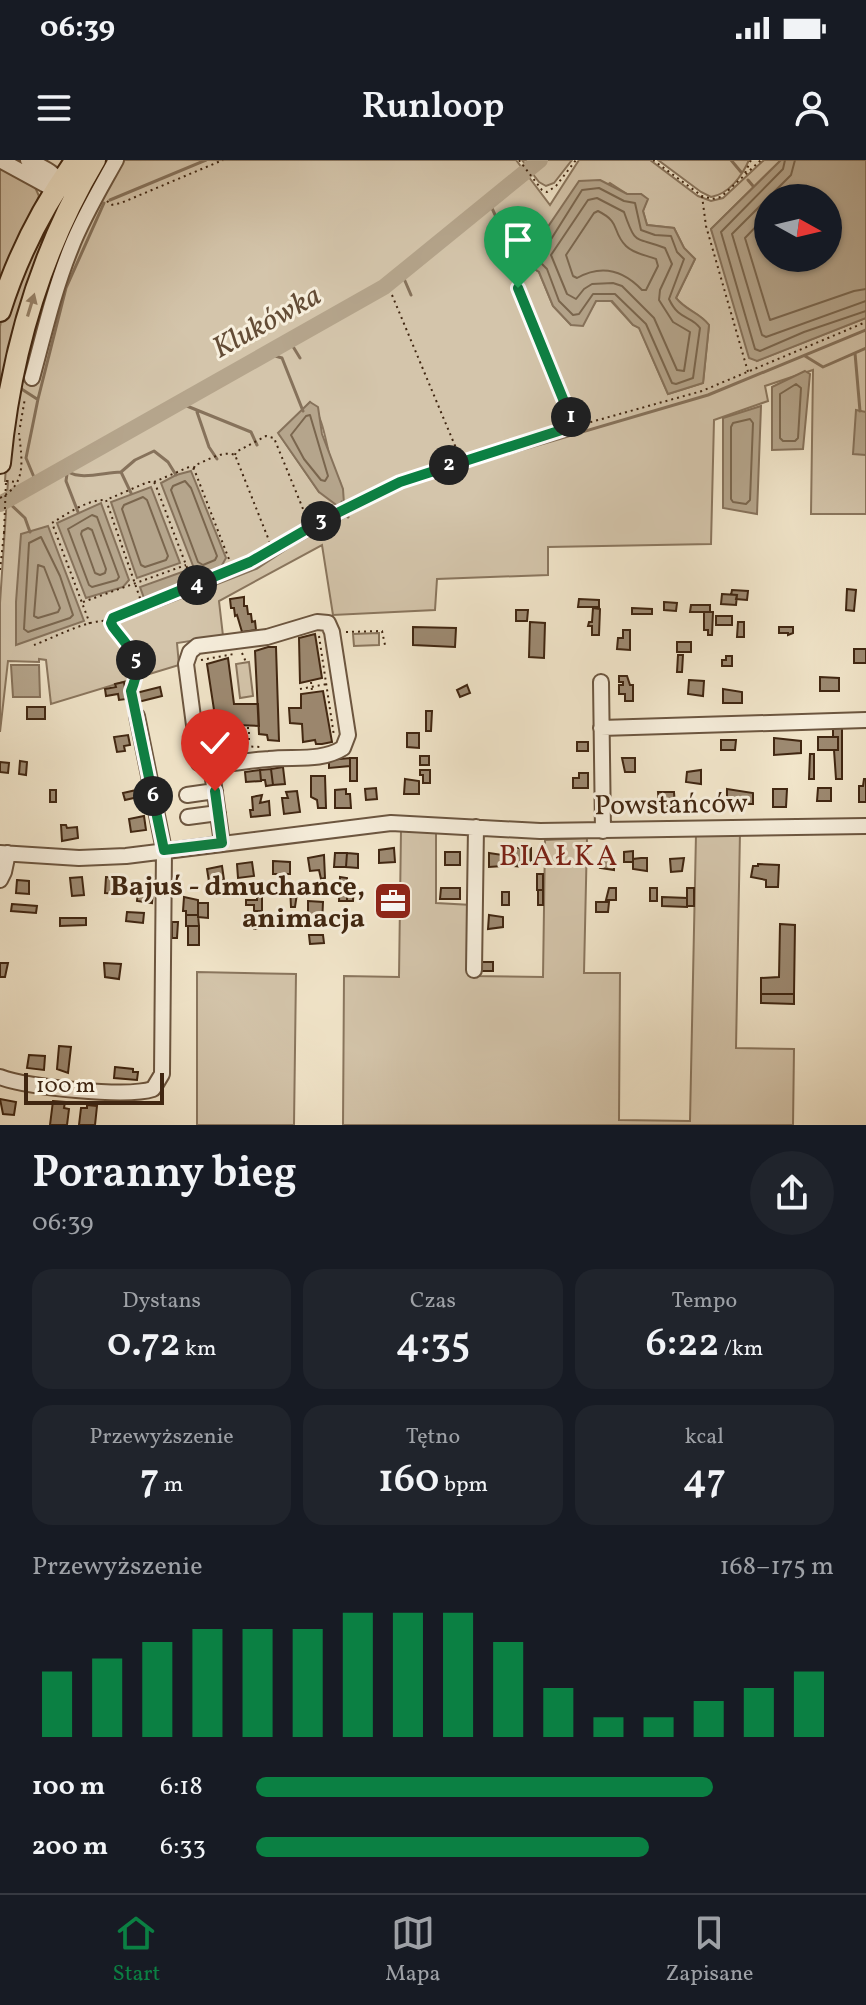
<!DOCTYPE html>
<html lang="pl">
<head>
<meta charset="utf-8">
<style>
	:root { --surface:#171b24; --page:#20242c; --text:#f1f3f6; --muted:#9ea1a6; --line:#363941; --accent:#0b8043 }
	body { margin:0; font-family:Vollkorn,serif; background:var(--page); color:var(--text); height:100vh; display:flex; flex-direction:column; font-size:30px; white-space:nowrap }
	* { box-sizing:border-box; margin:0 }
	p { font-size:26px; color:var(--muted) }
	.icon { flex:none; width:44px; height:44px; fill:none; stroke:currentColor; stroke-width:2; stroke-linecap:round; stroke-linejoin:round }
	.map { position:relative; height:965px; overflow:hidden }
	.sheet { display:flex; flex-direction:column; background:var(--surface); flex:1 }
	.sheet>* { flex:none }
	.needle { width:52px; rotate:98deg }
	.tools { position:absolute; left:754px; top:24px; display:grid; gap:16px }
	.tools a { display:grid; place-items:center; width:88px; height:88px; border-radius:50%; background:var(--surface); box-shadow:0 2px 6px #0004; font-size:40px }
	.scale { position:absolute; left:24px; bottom:20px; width:140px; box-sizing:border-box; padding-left:8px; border:4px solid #402611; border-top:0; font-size:22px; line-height:28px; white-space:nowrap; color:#402611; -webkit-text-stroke:6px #f7efdd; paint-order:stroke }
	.pin { position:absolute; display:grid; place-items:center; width:68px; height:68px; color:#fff; margin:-82px -34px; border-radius:50% 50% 50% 0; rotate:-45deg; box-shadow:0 0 8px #0007 }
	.pin .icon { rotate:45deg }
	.km { position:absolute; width:40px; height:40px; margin:-20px; border-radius:50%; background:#222; color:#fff; font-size:22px; line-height:40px; text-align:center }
	.round { display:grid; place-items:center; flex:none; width:84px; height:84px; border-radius:42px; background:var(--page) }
	.overview { display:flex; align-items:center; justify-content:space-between; height:136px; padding:0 32px }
	h1 { font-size:44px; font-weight:600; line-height:60px }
	.stats { display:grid; grid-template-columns:repeat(3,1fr); gap:12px; height:136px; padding:8px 32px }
	.stats div { display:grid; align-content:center; border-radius:20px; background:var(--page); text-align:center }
	.stats b { font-size:40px; font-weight:600 }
	.stats small { font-size:22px; font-weight:400 }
	.stats p { font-size:22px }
	.chart { height:224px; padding:16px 32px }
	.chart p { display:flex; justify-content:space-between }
	.chart svg { width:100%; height:144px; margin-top:8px; stroke:var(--accent); stroke-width:6 }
	ul { padding:0 32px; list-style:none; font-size:26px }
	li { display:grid; grid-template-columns:128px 96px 1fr; align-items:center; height:60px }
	li i { height:20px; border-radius:10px; background:var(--accent) }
	.status { display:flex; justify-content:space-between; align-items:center; height:56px; padding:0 40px; background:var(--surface); direction:ltr }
	.status svg { height:22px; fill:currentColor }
	header { display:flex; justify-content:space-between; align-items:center; height:104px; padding:0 32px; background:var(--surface); font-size:36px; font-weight:600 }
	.menu { display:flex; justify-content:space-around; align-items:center; height:112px; border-top:2px solid var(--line); background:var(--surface); font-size:22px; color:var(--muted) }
	.menu a { display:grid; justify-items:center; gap:4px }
	.menu .on { color:var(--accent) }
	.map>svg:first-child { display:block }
	.green { fill:#d4c5ab; stroke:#8a765e; stroke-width:2; fill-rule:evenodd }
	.water { fill:#b5a58c; stroke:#86725b; stroke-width:2; fill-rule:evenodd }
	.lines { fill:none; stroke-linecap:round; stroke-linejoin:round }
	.shore { stroke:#7a664e; stroke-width:2 }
	.stream { stroke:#86725b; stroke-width:3 }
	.river { stroke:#b5a58c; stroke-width:16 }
	.building { fill:#9d8a72; stroke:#402611; stroke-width:2 }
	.minor-casing { stroke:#6c5640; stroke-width:18 }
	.highway-casing { stroke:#402611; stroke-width:24 }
	.path { stroke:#402611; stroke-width:2; stroke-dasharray:2 4; stroke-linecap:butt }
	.minor { stroke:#f7efdd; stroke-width:14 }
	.highway { stroke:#f2e6cb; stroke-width:20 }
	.path-bridge { stroke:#402611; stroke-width:2; stroke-dasharray:2 4; stroke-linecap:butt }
	.oneway { fill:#99866e }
	.route-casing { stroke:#fff; stroke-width:16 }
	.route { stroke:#0b8043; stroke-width:10 }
	.labels { text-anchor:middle; stroke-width:6; stroke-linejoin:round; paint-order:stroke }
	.street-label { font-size:28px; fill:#402611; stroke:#f7efdd }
	.poi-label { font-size:28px; font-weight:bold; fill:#402611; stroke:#f7efdd; text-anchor:end }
	.water-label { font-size:30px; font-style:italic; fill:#634c36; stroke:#f7efdd }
	.neighbourhood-label { font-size:30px; letter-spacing:2px; fill:#7a1f14; stroke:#f7efdd }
</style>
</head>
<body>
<div class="status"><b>06:39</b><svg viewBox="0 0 49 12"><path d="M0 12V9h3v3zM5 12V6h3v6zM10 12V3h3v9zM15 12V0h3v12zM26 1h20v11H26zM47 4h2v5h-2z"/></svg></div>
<header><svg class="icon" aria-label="menu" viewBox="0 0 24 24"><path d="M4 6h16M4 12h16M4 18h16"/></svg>Runloop<svg class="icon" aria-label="person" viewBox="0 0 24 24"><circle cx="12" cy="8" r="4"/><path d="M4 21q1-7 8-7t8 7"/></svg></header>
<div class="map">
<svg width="866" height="965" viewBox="0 0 866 965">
	<rect width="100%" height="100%" fill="#f2e6cb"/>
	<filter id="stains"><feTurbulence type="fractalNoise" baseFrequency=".0025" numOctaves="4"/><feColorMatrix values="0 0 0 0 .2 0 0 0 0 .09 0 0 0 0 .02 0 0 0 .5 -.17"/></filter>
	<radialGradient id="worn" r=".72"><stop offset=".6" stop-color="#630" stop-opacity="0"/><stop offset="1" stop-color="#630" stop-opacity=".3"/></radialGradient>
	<path class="green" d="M101,0H516L550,45L579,0H650L698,36L711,41L723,38L764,0H781L711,69L757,201L866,158V354H811L813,210L765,226L768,241L714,260L711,384L548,387V415L437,419L435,450L333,455L322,385L219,441L223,476L177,483L179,505L51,544L46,500L39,499V502L8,501L0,572V443L8,321H5L6,306L37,141ZM610,23L627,34H641L647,39L643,51L647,65L674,68L684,88L695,99L676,138C687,151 699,152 709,165L703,223L668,234L639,167L633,165L611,141H596L585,160L571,165L553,146L539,112L524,102L554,60ZM310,242C329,264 324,297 340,322L319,332L279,274Z
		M522,0H572L554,23L546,26L539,22Z
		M658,0H749C742,16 729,34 711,37L701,32Z
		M0,4L34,25L39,36L0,124Z
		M59,43L58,51L0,236C0,214 0,189 0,167C5,122 37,80 59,43Z
		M379,473V485L354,486L353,474Z
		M249,502L253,536L240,538L236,504Z
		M401,670L436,671V743L472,745V816L543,817L545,680L587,678L584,813H620L619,960L690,961L696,674L740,672L736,888L794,889L793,965H343L344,816L399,817Z
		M197,812L296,814L294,965H197Z"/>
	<path class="water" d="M781,0H866V158L757,201L749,198L711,69ZM768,38H828V98H768Z
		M600,20L627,34H641L648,39L643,51L647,65L674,68L684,88L695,99L676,138C686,151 699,152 709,165L703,223L668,234L639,168L633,165L612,141H596L583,166L571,165L553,146L539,112L524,102L579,21Z
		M805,211L810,214L803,289L772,290V227Z
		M310,242L318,247L322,274L343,329L344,344L339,347L319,332L278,273Z
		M761,246L757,354L723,348V258Z
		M856,250L866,252V295L853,294Z
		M191,311L226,398L221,407L197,416L161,323L176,315Z
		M151,327L180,403L137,418L111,342Z
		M101,343L129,420L123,427L86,438L57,363Z
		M48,366L84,461L16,485V442L21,374Z
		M182,412L187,423L144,438L140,427Z
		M11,505H39L40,537H13Z"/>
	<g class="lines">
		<path class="shore" d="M785,0L783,9L721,72L755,189L760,191L804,172L866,151
			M795,0L791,15L732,74L762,175L766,177L866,141
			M599,28L624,41L635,43L641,70L655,75L671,76L677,92L684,99L669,139C679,161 691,155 700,168L693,218L676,224L672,223L646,164L615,134H593L579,154L573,155L559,141L547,109L538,100L582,30Z
			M597,38L624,52C636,87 635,76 665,88L672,104L660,130L659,140L673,162L690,172L684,211L677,210L654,158L622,126L613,123L592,124L584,129L576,139L567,134L551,95L588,40Z
			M598,51C622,63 611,71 626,86C634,94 646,95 656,99L658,106L646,130H642C624,111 602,104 577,118L573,116L566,95L594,53Z
			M768,54L745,78L770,160L854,131L866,129
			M796,224L801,228L798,278L795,281H783L780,278V234Z
			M310,255L328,316L325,321L321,320L304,299L291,275L306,256Z
			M750,259L753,263L750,340L746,344L733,342L731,339V267L733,263Z
			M185,321L191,328L217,396L215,400L203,405L198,402L171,330L173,326Z
			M143,337L147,340L168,396L166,400L145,407L141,405L122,349L124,345Z
			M92,355L97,357L119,417L117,420L92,427L89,425L68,369Z
			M88,368L92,370L106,409L105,413L100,415L95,413L81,374L82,371Z
			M41,377L60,416L73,455L70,458L28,472L24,469L29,383Z
			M38,405L44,407L60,448L58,452L38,458L34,456Z"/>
		<path class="stream" d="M731,0L741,12
			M748,20L753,26
			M110,40L206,0
			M489,42L508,82L534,88
			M402,114L411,135
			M289,180L300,198
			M265,193L282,198L303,251
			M855,193L860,251
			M805,196L823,207L866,188
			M20,228L37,239
			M177,242L251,272L257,285
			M197,252L209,287L217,299
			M62,307C76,323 103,312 121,312L135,300L154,291L168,302L176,315
			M121,312L131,333
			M67,314L66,321L78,352
			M36,322L26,298L38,239L66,128L104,43
			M6,340L25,358L30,372
			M342,342L348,357
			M116,463L257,408L292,385L405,324L708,235L866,170"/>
		<path class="river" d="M0,344L384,127L540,0"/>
	</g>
	<path class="building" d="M847,429L856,430L854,451L846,450Z
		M732,430L748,431L747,440L736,439L737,435H731Z
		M722,434L737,435L736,445L721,444Z
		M244,437V446H247L248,454H251L252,462L255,461L256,470L242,472L237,455L235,456L234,448H231L230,439Z
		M579,439L599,440V447H578Z
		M664,442L677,443L676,451L664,450Z
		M691,445H710V452H690Z
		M593,448L600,449L599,475H592V466H588L589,462H592Z
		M632,448L652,449V454H632Z
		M516,450H528L527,461H516Z
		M704,452H713L712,475H708V470H704Z
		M716,456H732V465H716Z
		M530,462L545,463L544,498L529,497Z
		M738,462H744V477H737Z
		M413,467L456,468L455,487L413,485Z
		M779,467H793V473L788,475V473H779Z
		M623,470H630V490L617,489L618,478H623Z
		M315,474L322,518L300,523L299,478Z
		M677,482H691V492H677Z
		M268,487H276L279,581L268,580L267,575L259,574L255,491Z
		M854,489H866V503H854Z
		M678,495H683L682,512H677Z
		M726,496H732V506H722V500H726Z
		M228,498L234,544H258L259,566L237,565L238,577L224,581L218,576L207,504Z
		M619,516H627L630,525H633V541H625V534H619V525H623V522H619Z
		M820,517L839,518V531H820Z
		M689,520L704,521L703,536L688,534Z
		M124,522L127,539L119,540L118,534L106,536L105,529L116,527L115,524Z
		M467,525L470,533L460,537L457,530Z
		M160,527L162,536L138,542L136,533Z
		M723,529L742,532V543H723Z
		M323,531L332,582L322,584H316L315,580L303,582L302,564L290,563L289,548H301V534Z
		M27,547H45V559H27Z
		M426,551H432L431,571H426Z
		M833,568H842V619H836L834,590H838V577H833Z
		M407,573H419V588L407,587Z
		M128,575L130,585L124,586L125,591L117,592L114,577Z
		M818,577H838V590H818Z
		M774,578L801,581V593L774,595Z
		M721,580H736L735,590H721Z
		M577,582H588V591H577Z
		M810,594H814V619H809Z
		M420,596H429V605H420Z
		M350,598H357V621H350Z
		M350,598V606L329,608V600Z
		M622,598H635V612H625Z
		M20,601L27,602L26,615L19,614Z
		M0,602L9,603L8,613L0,612Z
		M283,607L285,624L273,625L271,609Z
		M271,609L273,625L266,626L265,620H261L260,610Z
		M260,610L261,621L246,622L245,612Z
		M420,610H430V623H423V615H420Z
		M701,610V624L686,622L687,612Z
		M579,613H588V628H573V618H579Z
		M311,616H325L326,648H318L317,640L311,637Z
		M405,619L419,621V634H404Z
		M864,619H866V642H859V626H863Z
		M145,628L147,635L125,640L123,633Z
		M376,628L377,639L366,640L365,629Z
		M818,628H831V641H817Z
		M346,629V634H350L351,648H335V630Z
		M727,629L753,633V644H727Z
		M773,629H787L786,647H773Z
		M50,630H56V642H50Z
		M297,631L300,652L284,654L282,638H288L286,632Z
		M658,632H674L675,646H659Z
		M262,635L260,643L269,641L270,655L251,657L250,650H253L252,637Z
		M144,656L146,670L131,672L129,659Z
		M61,665H66L67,668L77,667L78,678L62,681Z
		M394,688L395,702L379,703V690Z
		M514,688H531V703H523V707L514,706Z
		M633,691V702H624V692Z
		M445,692H460V705H445Z
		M335,693H347L346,707H334Z
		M347,693L358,694V708L346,707Z
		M489,693L503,695V706L489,707Z
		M324,695L325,718L321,719L319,710L310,711L308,698Z
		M602,696H614V710L600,708Z
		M641,698H647V711L633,709V699Z
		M684,698L682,711L671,712L670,699Z
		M273,701L290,702V714H273Z
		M252,702L254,716L238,718L237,704Z
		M758,704L779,705L778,727H766V720L751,717L753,706H758Z
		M222,706L224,720L209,722L207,709Z
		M537,714H543V730H537Z
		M82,717L84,735L72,736L70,718Z
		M106,717L123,719L121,734L105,733Z
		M340,717L347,718V741H339Z
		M17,720L29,721V734L16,733Z
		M347,724H354L353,741H347Z
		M392,725H399V748L385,747V739H392Z
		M290,727H298L295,747H291Z
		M441,728H460V739H440Z
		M609,728H616V740H606Z
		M650,728H657V741H650Z
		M687,728H694V746H687Z
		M538,730H543V745H538Z
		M138,731L153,733L152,743L137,741Z
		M502,732H509V745H502Z
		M184,737L198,740V755H186V751H183Z
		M257,737H262V751H254V745H246V740H257Z
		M662,737L687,738V747L662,746Z
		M308,741L323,742L322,765H308Z
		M596,742H609L608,752H596Z
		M198,743H208V758L198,757Z
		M12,744L37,746L36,753L11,751Z
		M127,752L144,753L143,763L126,761Z
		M186,755H198L199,766H186Z
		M254,755H261V769H254Z
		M489,755L503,757V767L488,769Z
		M60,758H86V765L60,766Z
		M172,762H178L177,778H172Z
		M780,764L795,765L794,834H761V818L779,817Z
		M188,766H199V785H188Z
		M309,775H323L324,783L310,784Z
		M480,802H493V811H480Z
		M0,803H8L5,817H0Z
		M104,803L121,804L119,819L105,817Z
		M761,834H794V844L761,843Z
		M59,886L71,887L68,913L57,909Z
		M29,895L45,896L44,910L27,908Z
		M115,907L133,909V912H138L137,920L114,918Z
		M0,939L16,942L14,955L3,954Z
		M53,941L65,942L64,948L69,949L67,965H50Z
		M87,945L97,946L95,965H79L81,948H87Z"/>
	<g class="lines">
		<defs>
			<path id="minor" d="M0,0L46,25L65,28
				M28,0C42,7 59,14 64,29
				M32,218C44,174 54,130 71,88C83,57 100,29 116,0
				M317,462L328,463L332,472L348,575L343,588C321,602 293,596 269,599C246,600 222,607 199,603L186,504L190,492L197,486L267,477Z
				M601,522L603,671
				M601,568L866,560
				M211,605L222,683
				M187,635L215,631
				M188,657L218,653
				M0,693L79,698L126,696L391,663L540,671L866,666
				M0,720L4,712L8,693
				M474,810L476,667
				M0,917C27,927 126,938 153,929L162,914L164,690L137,556"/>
			<path id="highway" d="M0,151C17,97 43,46 76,0
				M0,303C10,196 40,93 95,0"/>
		</defs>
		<use href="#minor" class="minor-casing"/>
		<use href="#highway" class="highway-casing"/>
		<path class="path" d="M519,0L542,30L547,32L556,26L576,0
			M653,0L702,36L712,39L721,37L761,0
			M745,13L751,0
			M702,36L706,66L748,212
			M107,41L111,45L121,43L223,0
			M518,128L574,265
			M392,135L461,300
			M20,267L25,238
			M235,295L236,292L266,276L274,278L310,366
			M194,308L195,305C207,301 222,290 235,295L272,388
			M6,321L17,322
			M154,322L189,307L194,309L232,407
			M0,338C27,324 22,301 19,273
			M0,410L4,373
			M83,442L186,405
			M142,444L106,340L148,322H154L156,326L194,426
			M90,464L52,363C67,354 86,340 105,340
			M346,472L382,471L385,485
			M319,476L334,576
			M34,485C53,478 90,458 110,461
			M242,493L246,502
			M201,500L234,494
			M311,522L312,531
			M300,529L327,524
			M134,543C130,525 141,518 138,503C134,489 118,476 111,463L117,455L250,402L321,361L400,322L523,281L702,231L866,162
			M207,557L215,556
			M208,581L216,591
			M240,585V568H249V584
			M216,591L234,586L262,587"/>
		<use href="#minor" class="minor"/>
		<use href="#highway" class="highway"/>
		<path class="path-bridge" d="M4,373L6,321"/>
	</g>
	<defs><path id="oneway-solid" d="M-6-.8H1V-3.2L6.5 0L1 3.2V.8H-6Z" transform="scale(2)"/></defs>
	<use class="oneway" href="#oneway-solid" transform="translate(31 145) rotate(-73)"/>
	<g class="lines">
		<defs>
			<path id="route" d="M215,631L222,683L164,690L131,531C144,499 132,492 113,467L111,463L113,458L250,402L321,361L400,322L574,266L518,128"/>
		</defs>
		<use href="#route" class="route-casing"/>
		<use href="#route" class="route"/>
	</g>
	<defs>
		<symbol id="office-square" viewBox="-11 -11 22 22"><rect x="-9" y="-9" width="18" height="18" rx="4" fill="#8f2418" stroke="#f7efdd"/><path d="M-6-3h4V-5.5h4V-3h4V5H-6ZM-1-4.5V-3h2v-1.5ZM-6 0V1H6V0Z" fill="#fff"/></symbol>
	</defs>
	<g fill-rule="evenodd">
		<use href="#office-square" x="371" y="719" width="44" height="44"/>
	</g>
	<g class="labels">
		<g class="street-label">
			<text transform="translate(671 643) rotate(-1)" y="10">Powstańców</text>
		</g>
		<g class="poi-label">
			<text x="365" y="735">Bajuś - dmuchance,<tspan x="365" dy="32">animacja</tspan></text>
		</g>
		<g class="water-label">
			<text transform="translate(266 161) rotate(-29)" y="10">Klukówka</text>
		</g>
		<g class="neighbourhood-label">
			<text x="559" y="705">BIAŁKA</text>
		</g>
	</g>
	<rect width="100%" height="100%" filter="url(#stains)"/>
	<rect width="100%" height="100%" fill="url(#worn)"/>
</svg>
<div class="tools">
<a><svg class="needle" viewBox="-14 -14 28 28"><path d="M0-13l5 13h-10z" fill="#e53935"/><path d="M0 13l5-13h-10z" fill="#9ea1a6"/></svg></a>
</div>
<div class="scale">100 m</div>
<div class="pin" style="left:518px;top:128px;background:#1e9e55"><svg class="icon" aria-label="arrive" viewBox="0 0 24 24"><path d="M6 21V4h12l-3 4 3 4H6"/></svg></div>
<div class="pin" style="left:215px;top:631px;background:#d93025"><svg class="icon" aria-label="check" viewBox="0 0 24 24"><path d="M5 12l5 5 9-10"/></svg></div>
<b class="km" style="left:571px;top:257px">1</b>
<b class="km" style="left:449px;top:305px">2</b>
<b class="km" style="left:321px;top:361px">3</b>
<b class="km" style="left:197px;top:425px">4</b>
<b class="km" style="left:136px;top:500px">5</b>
<b class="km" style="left:153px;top:636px">6</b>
</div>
<section class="sheet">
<div class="overview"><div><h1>Poranny bieg</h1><p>06:39</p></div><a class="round"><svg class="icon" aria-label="share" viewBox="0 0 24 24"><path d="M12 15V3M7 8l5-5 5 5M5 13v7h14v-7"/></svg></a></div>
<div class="stats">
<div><p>Dystans</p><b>0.72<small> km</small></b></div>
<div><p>Czas</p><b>4:35</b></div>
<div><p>Tempo</p><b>6:22<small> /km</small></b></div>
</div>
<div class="stats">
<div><p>Przewyższenie</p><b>7<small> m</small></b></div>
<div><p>Tętno</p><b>160<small> bpm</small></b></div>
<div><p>kcal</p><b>47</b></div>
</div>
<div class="chart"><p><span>Przewyższenie</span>168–175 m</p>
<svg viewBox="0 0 160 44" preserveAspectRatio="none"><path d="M5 44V24M15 44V20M25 44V15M35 44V11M45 44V11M55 44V11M65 44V6M75 44V6M85 44V6M95 44V15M105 44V29M115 44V38M125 44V38M135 44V33M145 44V29M155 44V24"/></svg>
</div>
<ul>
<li><b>100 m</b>6:18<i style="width:79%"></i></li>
<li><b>200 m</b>6:33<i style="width:68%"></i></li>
</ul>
</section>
<nav class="menu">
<a class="on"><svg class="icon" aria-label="home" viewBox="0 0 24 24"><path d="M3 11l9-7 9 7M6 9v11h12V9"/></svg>Start</a>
<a><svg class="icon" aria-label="map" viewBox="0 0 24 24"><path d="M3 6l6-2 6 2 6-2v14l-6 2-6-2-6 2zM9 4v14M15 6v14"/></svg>Mapa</a>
<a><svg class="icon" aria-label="saved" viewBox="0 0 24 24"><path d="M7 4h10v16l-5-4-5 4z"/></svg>Zapisane</a>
</nav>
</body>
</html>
